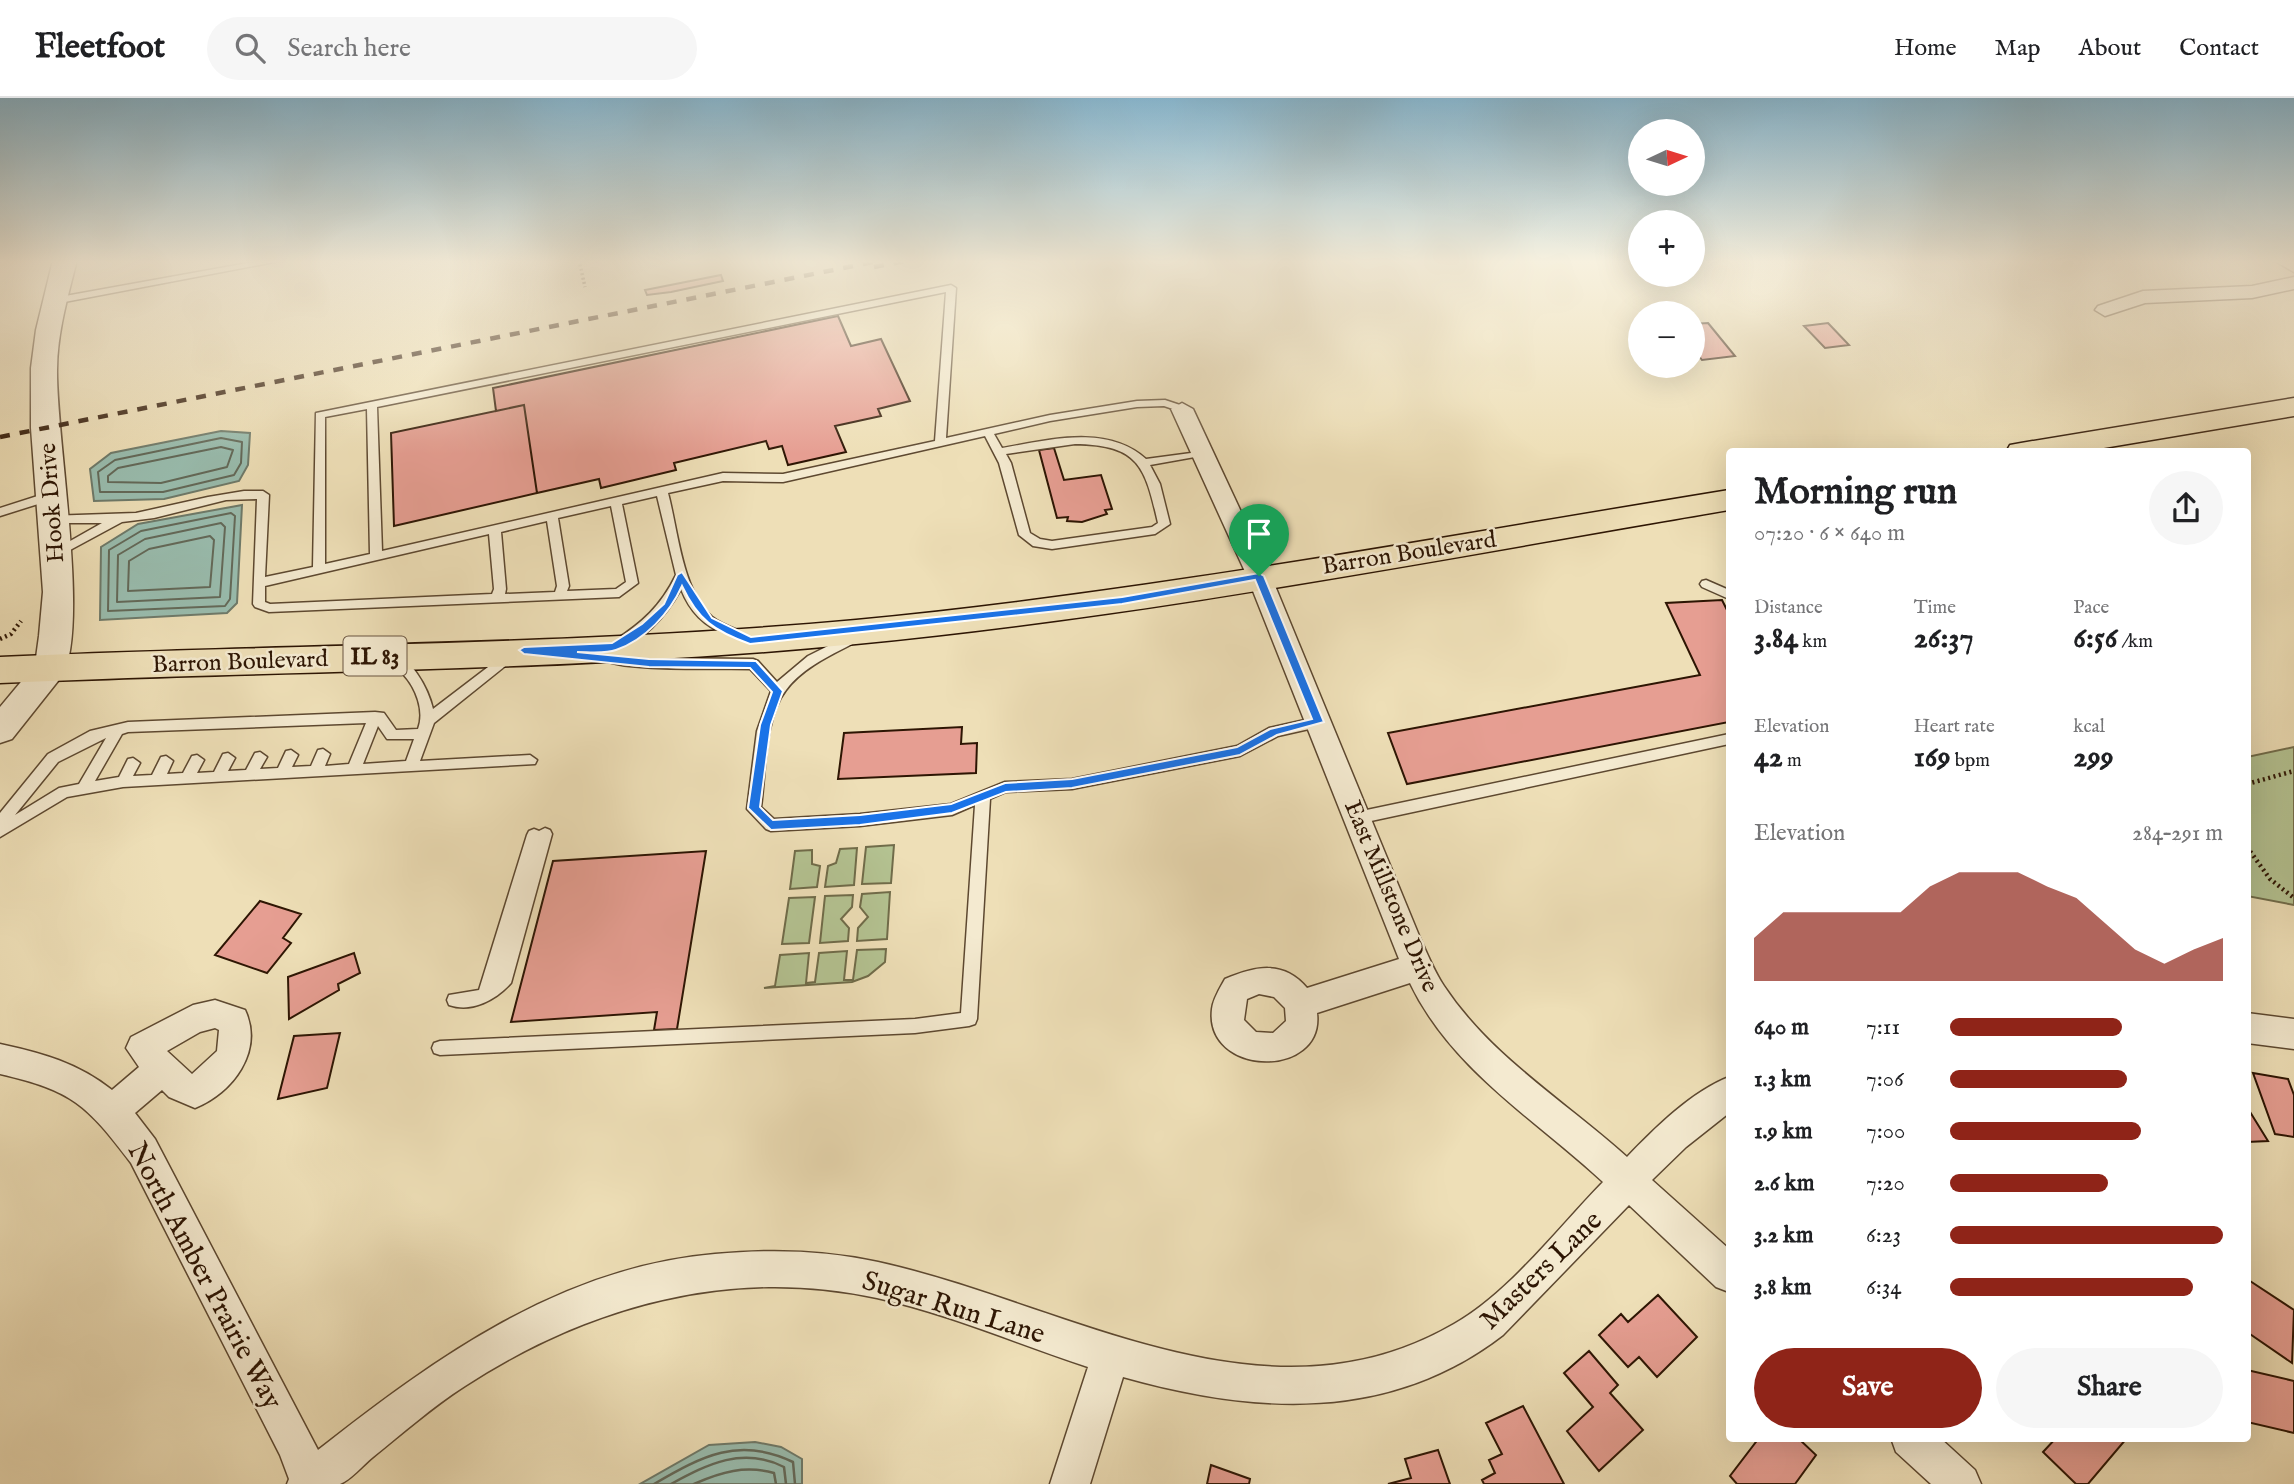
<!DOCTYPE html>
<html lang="en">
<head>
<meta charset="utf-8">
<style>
	:root { --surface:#fff; --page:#f6f6f6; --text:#202124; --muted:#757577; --line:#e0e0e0; --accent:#8f2418 }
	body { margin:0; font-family:"IM FELL English",serif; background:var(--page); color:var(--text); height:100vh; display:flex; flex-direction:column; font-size:26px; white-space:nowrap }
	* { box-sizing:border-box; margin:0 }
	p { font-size:23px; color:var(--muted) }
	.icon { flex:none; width:38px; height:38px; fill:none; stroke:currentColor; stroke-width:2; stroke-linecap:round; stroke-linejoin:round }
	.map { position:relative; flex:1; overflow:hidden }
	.drawer { position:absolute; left:1726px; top:350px; width:525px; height:994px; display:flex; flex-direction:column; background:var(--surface); border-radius:7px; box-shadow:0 7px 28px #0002 }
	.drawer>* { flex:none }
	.needle { width:46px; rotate:86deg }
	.buttons { position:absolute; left:1628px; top:21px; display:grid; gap:14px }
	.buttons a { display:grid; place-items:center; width:77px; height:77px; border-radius:50%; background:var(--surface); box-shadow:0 7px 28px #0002; font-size:35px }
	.pin { position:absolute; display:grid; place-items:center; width:60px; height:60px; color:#fff; margin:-72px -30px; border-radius:50% 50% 50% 0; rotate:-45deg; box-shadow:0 0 7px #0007 }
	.pin .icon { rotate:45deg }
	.round { display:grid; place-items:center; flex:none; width:74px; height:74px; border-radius:37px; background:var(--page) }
	.overview { display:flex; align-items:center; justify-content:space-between; height:119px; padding:0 28px }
	h1 { font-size:38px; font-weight:700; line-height:52px }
	.metrics { display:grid; grid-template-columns:repeat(3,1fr); gap:10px; height:119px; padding:7px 28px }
	.metrics div { display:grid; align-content:center }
	.metrics b { font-size:30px; font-weight:700 }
	.metrics small { font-size:19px; font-weight:400 }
	.metrics p { font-size:19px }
	.chart { height:196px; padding:14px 28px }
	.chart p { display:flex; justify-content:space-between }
	.chart svg { width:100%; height:126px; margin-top:7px; fill:var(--accent); opacity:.7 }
	.action { display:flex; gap:14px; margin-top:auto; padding:14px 28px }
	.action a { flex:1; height:80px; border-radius:42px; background:var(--accent); color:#fff; font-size:28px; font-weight:700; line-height:80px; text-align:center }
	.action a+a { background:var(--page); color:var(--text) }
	ul { padding:0 28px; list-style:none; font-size:23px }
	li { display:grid; grid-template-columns:112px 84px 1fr; align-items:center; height:52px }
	li i { height:18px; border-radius:9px; background:var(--accent) }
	header { display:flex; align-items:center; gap:42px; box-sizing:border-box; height:98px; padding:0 35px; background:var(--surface); border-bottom:2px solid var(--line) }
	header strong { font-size:33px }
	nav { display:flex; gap:38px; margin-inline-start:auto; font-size:24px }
	.search { width:490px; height:63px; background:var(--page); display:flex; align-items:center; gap:18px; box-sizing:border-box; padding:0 24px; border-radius:38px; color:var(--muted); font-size:26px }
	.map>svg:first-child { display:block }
	.green { fill:#b4c392; stroke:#706c4a; stroke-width:2 }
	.water { fill:#99bdaf; stroke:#6e7a6a; stroke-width:2 }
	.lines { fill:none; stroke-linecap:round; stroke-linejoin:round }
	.shore-far1 { stroke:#636959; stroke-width:2 }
	.shore { stroke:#636959; stroke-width:2.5 }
	.building { fill:#e69e92; stroke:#2d1503; stroke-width:2 }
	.service-casing { stroke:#5d4830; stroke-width:3 }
	.minor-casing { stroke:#5d4830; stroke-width:3 }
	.tertiary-casing { stroke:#5d4830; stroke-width:3 }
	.primary-casing { stroke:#2d1503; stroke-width:3 }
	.path-far1 { stroke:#2d1503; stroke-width:3.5; stroke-dasharray:2 2.5; stroke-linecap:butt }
	.path { stroke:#2d1503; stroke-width:4.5; stroke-dasharray:2 3.5; stroke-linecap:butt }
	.service { fill:#f4ead0; fill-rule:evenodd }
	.minor { fill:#f4ead0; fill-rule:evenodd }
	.tertiary { fill:#f4ead0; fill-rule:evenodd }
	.primary { fill:#eedfb7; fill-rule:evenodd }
	.rail { stroke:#2d1503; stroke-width:4.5; stroke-dasharray:10 10; stroke-linecap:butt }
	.route { fill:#1a73e8; stroke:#fff; stroke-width:2; fill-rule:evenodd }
	.labels { text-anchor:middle; stroke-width:5; stroke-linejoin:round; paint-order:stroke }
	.shield { fill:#f4ead0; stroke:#695540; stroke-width:2 }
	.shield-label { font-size:23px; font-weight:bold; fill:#2d1503 }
	.street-label { font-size:24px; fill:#2d1503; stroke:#f4ead0 }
	.near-street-label { font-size:28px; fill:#2d1503; stroke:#f4ead0 }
</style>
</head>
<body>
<header>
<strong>Fleetfoot</strong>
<div class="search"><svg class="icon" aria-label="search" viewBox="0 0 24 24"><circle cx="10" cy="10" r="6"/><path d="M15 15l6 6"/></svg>Search here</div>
<nav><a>Home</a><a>Map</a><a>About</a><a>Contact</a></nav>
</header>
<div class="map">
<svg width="2294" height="1386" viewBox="0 0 2294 1386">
	<rect width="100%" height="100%" fill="#eedfb7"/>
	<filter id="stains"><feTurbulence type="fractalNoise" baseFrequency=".00286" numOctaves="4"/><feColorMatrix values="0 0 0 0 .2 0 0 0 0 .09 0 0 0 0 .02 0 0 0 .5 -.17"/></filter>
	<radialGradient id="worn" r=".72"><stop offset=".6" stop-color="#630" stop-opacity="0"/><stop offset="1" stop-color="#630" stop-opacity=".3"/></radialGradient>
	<path class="green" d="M2294,649V807L2247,798V659Z
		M894,747L891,785L862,786L866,749Z
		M857,750L854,787L825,789L828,768L836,765L840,751Z
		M812,752V766L820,768L817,789L790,791L795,753Z
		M890,794L887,841L857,843L858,830L868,819L860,809L862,796Z
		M853,797L852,809L841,821L849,830L848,843L820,845L825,798Z
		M815,799L809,845L782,846L789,800Z
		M886,851L885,864L868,878L852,884L764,890L775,888L780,857L809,855L806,885L815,884L819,855L847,853L844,882H853L857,852Z"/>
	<path class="water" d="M221,333L250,335L248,367L239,383L164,401L94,403L90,371L111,355Z
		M242,407L237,505L227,515L100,522L101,449L138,426Z
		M755,1344L781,1349L802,1361V1386H640L709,1347Z"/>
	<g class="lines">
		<path class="shore-far1" d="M221,340L242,344L241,365L234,377L163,394H100L98,374L115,362Z
			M221,349L233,352L227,369L161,385L108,384V378L118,370Z
			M231,415L235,418L230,501L225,508L108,513L109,452L141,433Z
			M221,425L225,429L220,499L117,504L118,457L145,441Z
			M210,438L214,442L210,489L128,493L129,463L149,451Z"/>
		<path class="shore" d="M654,1386C702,1358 739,1338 793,1364L795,1386
			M671,1386C708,1366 743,1348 784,1369L786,1386
			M694,1386C721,1374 745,1367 774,1375L776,1386"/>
	</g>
	<path class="building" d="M721,177L723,183L671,194L647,197L645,192Z
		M838,218L851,248L881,241L910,303L878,311L881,318L835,328L846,354L788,367L782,348L769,351L766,343L674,365L676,372L601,390L599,381L537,395L524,307L496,313L493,290Z
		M1708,225L1735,258L1702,262L1692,249V226Z
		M1828,225L1849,247L1825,250L1804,228Z
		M524,307L537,395L394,428L391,335Z
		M1054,350L1064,382L1101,377L1112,411L1105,412L1107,416L1082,424L1067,423L1068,419L1057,420L1039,352Z
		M1722,502L1729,516V624L1407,686L1388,635L1700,577L1666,505Z
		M962,629L961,646L977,645L976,675L838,681L844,635Z
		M706,753L677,931L654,932L657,914L511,924L553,763Z
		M260,803L301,816L283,840L291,845L267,875L215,857Z
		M354,855L360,875L338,886L339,892L289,921L288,879Z
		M340,935L327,990L278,1001L294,938Z
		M2253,975L2288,981L2294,997V1039L2275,1036Z
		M2247,1009L2268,1043L2247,1044Z
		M2247,1181L2294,1212L2292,1265L2247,1234Z
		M1658,1197L1697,1239L1657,1279L1639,1259L1628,1269L1599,1237L1621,1216L1628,1224Z
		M1589,1253L1618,1287L1610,1295L1643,1332L1599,1373L1567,1333L1593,1309L1564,1275Z
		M2247,1272L2294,1283V1335L2247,1324Z
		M1523,1308L1564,1386H1484L1482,1382L1495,1375L1489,1362L1502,1356L1486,1325Z
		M1759,1340H1798L1816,1357L1795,1386H1737L1730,1378Z
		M2056,1340H2127L2088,1386H2076L2043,1354Z
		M1438,1352L1450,1386H1388L1411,1380L1405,1361Z
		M1211,1367L1250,1381L1249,1386H1207Z"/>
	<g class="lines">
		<defs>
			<path id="service" d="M264,162H285L54,206L49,203L54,200Z
				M951,187L956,190L946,340L1050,317L1137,303L1165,302L1186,309V313L1182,314L1164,308L1137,309L1050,323L994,336L1002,350C1049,342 1107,326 1146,361L1206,353V357L1150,367L1160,386L1170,426L1155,436L1052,451L1033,448L1019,437L999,365L985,338L783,384L723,383L668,395C678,432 682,493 712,519C722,527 736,531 747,536L749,539L747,542C740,544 734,540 727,537C704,528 690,514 681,491C667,516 646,541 618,551L614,549L612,546L614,543C642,525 661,508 676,477L657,398L622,406L638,485L619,499L269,514L255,509L253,506L257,401L226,402L154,420L122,424L59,458H51L49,455L102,425H52L46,421L48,418L136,415L208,399L244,393H263L269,397L265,479L313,469L316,315ZM946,194L935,343L783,376L723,375L382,453L377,309ZM367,311L370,456L325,466V319ZM1075,346C1139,347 1145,368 1158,425L1152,429L1052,443L1040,441L1030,435L1011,365L1006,356ZM611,408L626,484L616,491L567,493L569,488L558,420ZM547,423L557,488L555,494L505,496L506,491L501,434ZM489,436L494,491L492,496L270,506L265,504V488Z
				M50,394L56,398L54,401L0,418V410Z
				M1706,482L1729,492V501L1702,489L1700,486L1702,483Z
				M854,535L858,537L860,540L858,543C833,556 803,569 786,592C764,620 766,674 761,709L774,721L860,716L951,706L1005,684L1072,681L1237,648L1269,630L1318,619L1325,624L1318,629L1278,638L1240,658L1072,691L1006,694L990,701L977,921L975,926L969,928L915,935L440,957L434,955L432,950L434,945L440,943L915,921L961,915L975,707L952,717L860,728L771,733L766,731L747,711L757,633L771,593L750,571C726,570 615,574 603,561L609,556L649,560L753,561L758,563L777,584L808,558Z
				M509,553L514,555L515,558L514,561L434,625L420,663L530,657L537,662L535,666L123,689L67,699L0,739V715L48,656L90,633L128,624L375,614L384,615L396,632L418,631C425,613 416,590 403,576C398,570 391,566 386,560L387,557C410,553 429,593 433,611ZM366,625L349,666L325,668L330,656L323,651L318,652L311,668L292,669L298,657L291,652L286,653L278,670L260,671L267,659L260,654L255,655L246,672L228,673L235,660L228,655L223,656L214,674L197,675L204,662L197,657L192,658L183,675L167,676L173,663L166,658L161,659L152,677L133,678L140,665L133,660L128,661L119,679L95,683L122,636L128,634ZM378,628L387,641H414L406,663L363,666ZM106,640L79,686L59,690L15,717L58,664Z
				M1729,636V646L1357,726L1352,724L1350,720L1352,716L1357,714Z
				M545,730L550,732L552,736L511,885C496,902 472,915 449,907L447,902L449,897L479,892L527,737L529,733L534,731L539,733Z"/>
			<path id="minor" d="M2273,162H2294V174Z
				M2294,179V191L2252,200L2145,205L2105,218L2095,212L2098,208L2143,193L2252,188Z
				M1182,305L1193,311L1271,478L1420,840C1427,855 1434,873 1444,888C1491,959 1565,1003 1627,1059C1655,1030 1691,994 1729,979V1015L1686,1049L1652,1082L1729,1151V1194L1716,1189L1629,1107L1503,1237C1389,1325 1254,1316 1123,1279L1090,1386H1050L1088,1269C1018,1246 949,1216 877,1200C731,1168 588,1208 465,1288C432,1309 403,1335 373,1359C363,1367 351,1382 340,1386C326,1386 301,1386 287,1386L289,1381L280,1357L131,1065C86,1006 73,993 0,976V946C42,955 78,965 112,992L139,969L126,950L131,939L193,907L215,902L245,912C264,953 233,995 195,1010L169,999L162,992L135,1015L155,1041L318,1352C435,1260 561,1169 715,1156C769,1151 825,1152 878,1164C1065,1205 1265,1336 1454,1226C1509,1195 1558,1130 1603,1084C1535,1021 1451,971 1410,885L1317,915C1325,981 1204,979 1212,911C1213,901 1220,890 1225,881C1254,869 1283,861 1307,890L1399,861L1247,478L1171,311ZM1259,896L1274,899L1285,910L1286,923L1273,935L1256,934L1244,922L1247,901ZM215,930L219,932L217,953L192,976L167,953L200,934Z
				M2247,915L2294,921V951L2247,945Z
				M1891,1340H1940L1975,1372L1981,1386H1931L1896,1354Z"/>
			<path id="tertiary" d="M53,162H77C68,198 57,235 57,272C56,339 90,530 62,578L12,641L0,645V609L35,567L39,538L43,494L31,330V270L36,232Z"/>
			<path id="primary" d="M2294,300V318L2080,354H2006L2010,347L2021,345Z
				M1729,392V412C1439,461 1149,518 856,546C572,574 285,572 0,585V559C285,546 571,548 856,522C1149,494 1439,439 1729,392Z"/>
		</defs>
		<use href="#service" class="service-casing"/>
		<use href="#minor" class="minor-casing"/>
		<use href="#tertiary" class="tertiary-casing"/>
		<use href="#primary" class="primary-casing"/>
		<path class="path-far1" d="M579,162L585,189"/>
		<path class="path" d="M0,541L11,536L21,523
			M2247,686L2294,673
			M2247,749L2270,781L2294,800"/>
		<use href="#service" class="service"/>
		<use href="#minor" class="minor"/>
		<use href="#tertiary" class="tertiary"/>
		<use href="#primary" class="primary"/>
		<path class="rail" d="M874,169L910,162
			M0,339L883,162"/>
	</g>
	<linearGradient id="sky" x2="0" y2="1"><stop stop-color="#88b8d1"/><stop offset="0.46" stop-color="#f7f1df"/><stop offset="1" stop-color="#f7f1df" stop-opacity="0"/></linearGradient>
	<rect width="2294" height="356" fill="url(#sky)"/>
	<path class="route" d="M682,474L712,520L751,539L1122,499L1259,475L1264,478L1324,624L1277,637L1240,657L1072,690L1006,694L952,715L860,727L771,732L748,710L760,627L772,594L750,570L649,569L524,556L519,552L524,549L612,545L642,526L664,506L677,477ZM1255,482L1312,621L1270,631L1237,649L1072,681L1005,685L951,706L860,717L773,722L760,709L771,627L783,593L756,563L649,561L577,554C589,554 605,556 616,552C645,542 670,515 682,488C698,522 714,533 750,546L1122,506Z"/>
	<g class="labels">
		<rect class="shield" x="343.5" y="538.5" width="63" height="39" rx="5"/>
		<g class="shield-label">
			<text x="375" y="566">IL 83</text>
		</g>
		<g class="street-label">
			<text transform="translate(51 405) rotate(-94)" y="8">Hook Drive</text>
			<text transform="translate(1409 454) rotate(-9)" y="8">Barron Boulevard</text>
			<text transform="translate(240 563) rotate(-2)" y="8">Barron Boulevard</text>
			<text transform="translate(1392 798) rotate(67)" y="8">East Millstone Drive</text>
		</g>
		<g class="near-street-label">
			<text transform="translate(1540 1171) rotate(-44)" y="10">Masters Lane</text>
			<text transform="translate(206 1177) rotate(62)" y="10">North Amber Prairie Way</text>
			<text transform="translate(954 1208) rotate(17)" y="10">Sugar Run Lane</text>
		</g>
	</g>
	<rect width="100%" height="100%" filter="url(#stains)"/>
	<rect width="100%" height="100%" fill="url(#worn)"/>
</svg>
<div class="buttons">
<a><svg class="needle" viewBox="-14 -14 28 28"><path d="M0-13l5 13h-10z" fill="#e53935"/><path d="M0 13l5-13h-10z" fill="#757577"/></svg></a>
<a>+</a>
<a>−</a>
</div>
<div class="pin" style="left:1259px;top:478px;background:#1e9e55"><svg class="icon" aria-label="arrive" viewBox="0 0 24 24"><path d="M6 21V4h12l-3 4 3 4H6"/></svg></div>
<section class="drawer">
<div class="overview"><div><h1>Morning run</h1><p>07:20 · 6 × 640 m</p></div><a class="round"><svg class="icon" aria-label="share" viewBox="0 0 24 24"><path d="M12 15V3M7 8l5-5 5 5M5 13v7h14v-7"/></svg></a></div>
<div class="metrics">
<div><p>Distance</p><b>3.84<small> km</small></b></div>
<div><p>Time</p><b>26:37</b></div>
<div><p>Pace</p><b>6:56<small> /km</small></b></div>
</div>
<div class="metrics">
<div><p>Elevation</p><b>42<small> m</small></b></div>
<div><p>Heart rate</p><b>169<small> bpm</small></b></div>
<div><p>kcal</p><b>299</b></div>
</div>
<div class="chart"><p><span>Elevation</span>284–291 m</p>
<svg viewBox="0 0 160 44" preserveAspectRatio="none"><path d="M0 44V29L10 20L20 20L30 20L40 20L50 20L60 11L70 6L80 6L90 6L100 11L110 15L120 24L130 33L140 38L150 33L160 29V44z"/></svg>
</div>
<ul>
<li><b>640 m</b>7:11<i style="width:63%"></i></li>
<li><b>1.3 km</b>7:06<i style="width:65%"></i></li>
<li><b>1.9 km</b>7:00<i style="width:70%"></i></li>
<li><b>2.6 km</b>7:20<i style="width:58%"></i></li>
<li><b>3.2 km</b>6:23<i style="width:100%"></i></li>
<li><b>3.8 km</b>6:34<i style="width:89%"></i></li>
</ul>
<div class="action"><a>Save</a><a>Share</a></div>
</section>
</div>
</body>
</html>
